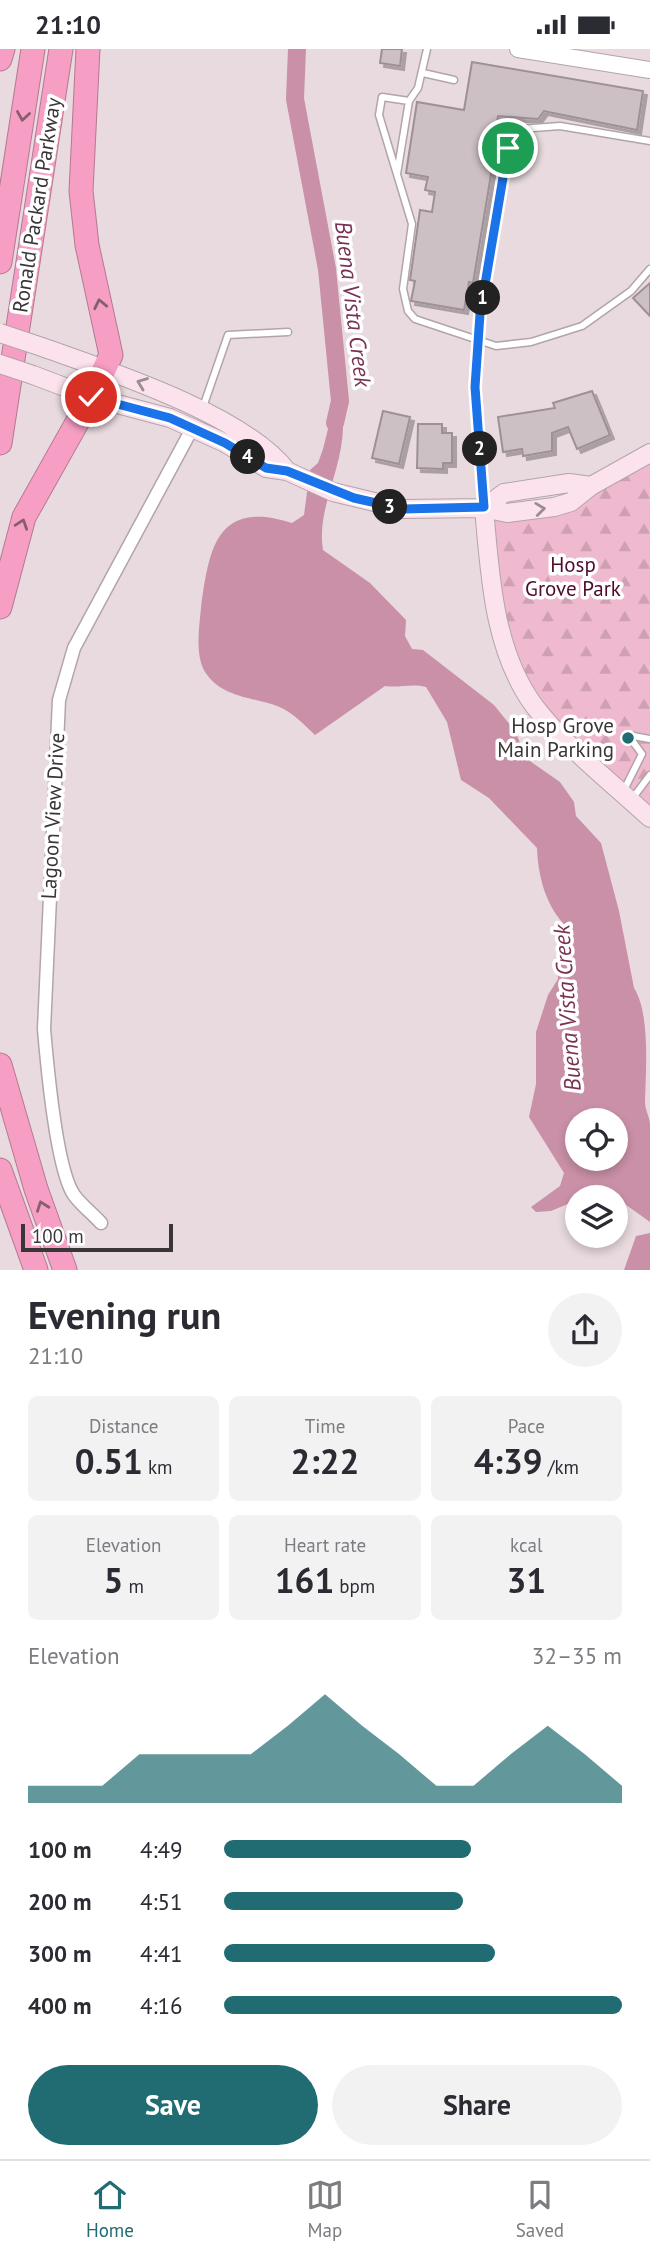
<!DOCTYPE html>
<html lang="en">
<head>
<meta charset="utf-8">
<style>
	:root { --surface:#fff; --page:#f2f2f3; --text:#2b2b33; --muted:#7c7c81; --line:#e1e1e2; --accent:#206c72 }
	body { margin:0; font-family:"PT Sans",sans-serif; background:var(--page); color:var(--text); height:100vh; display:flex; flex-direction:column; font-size:26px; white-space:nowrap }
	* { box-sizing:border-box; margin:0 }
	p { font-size:23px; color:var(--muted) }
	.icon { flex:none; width:38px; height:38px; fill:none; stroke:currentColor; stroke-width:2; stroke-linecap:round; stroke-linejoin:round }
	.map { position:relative; height:1221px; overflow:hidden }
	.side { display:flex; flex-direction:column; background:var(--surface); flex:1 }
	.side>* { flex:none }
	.controls { position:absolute; left:565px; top:1059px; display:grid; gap:14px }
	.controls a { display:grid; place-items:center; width:63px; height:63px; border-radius:50%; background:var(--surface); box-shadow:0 4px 10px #0003; font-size:35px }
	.scale { position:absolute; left:21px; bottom:18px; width:152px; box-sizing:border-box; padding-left:7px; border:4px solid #3a3537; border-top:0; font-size:19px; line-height:24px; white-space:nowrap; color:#3a3537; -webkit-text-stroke:5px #fff; paint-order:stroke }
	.pin { position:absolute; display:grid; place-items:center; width:60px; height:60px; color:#fff; margin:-30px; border:4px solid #fff; border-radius:50%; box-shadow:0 2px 7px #0007 }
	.km { position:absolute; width:35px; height:35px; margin:-18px; border-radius:50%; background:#222; color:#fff; font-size:19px; line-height:35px; text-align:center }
	.round { display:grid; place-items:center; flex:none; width:74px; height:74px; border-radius:37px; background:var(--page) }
	.head { display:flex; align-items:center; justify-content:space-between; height:119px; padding:0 28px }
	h1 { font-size:38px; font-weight:700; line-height:52px }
	.metrics { display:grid; grid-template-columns:repeat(3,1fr); gap:10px; height:119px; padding:7px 28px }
	.metrics div { display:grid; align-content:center; border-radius:10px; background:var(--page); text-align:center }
	.metrics b { font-size:35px; font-weight:700 }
	.metrics small { font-size:19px; font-weight:400 }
	.metrics p { font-size:19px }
	.chart { height:196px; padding:14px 28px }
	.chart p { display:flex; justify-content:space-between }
	.chart svg { width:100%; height:126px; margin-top:7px; fill:var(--accent); opacity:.7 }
	.primary-button { display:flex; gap:14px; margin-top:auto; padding:14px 28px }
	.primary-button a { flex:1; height:80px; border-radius:42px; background:var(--accent); color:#fff; font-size:28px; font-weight:700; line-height:80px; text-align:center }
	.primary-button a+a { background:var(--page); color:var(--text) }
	ul { padding:0 28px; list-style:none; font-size:23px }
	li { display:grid; grid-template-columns:112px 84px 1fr; align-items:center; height:52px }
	li i { height:18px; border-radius:9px; background:var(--accent) }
	.status { display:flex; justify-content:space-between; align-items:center; height:49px; padding:0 35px; background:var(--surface); direction:ltr }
	.status svg { height:19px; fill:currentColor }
	.tabs { display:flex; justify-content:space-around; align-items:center; height:98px; border-top:2px solid var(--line); background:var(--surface); font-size:19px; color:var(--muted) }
	.tabs a { display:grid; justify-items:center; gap:4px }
	.tabs .on { color:var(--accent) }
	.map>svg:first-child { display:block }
	.forest { fill:url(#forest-firs) }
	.water { fill:#ca90a7; fill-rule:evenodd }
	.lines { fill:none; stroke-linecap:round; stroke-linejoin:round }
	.river { stroke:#ca90a7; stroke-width:18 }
	.building { fill:#cdc0c4; stroke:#9e9196; stroke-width:2; filter:url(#shadow) }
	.service-casing { stroke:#b2a5a9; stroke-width:9 }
	.minor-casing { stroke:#b2a5a9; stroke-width:15 }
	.tertiary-casing { stroke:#b2a5a9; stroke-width:18 }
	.secondary-casing { stroke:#b2a5a9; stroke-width:20 }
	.motorway-casing { stroke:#b47992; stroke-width:25 }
	.service { stroke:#fff; stroke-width:6 }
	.minor { stroke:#fff; stroke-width:12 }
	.tertiary { stroke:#fff; stroke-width:16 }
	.secondary { stroke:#fce2ed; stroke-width:18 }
	.motorway { stroke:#f69ec3; stroke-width:23 }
	.secondary-bridge-casing { stroke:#b2a5a9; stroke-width:20; stroke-linecap:butt }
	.secondary-bridge { stroke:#fce2ed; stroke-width:18 }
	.oneway { stroke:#855f6f }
	.oneway2 { stroke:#9b8c92 }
	.route-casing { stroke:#fff; stroke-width:14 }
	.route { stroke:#1a73e8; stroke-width:9 }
	.poi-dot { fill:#206c72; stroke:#fff; stroke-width:2.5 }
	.labels { text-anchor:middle; stroke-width:7; stroke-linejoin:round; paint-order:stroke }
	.street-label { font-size:21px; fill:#3a3537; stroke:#fff }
	.park-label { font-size:21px; fill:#4f0a2f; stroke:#fff }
	.poi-label { font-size:21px; fill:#3a3537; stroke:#fff; text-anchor:end }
	.water-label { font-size:23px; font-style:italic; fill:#793253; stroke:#fff }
</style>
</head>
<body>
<div class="status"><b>21:10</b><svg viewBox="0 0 49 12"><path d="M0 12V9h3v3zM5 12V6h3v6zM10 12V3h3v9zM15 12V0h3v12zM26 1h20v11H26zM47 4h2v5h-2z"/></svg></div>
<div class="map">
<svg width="650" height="1221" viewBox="0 0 650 1221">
	<defs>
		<pattern id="forest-firs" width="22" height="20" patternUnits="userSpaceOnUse" patternTransform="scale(1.75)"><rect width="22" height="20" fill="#efbacf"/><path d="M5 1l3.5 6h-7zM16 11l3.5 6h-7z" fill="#cea0b2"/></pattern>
		<filter id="shadow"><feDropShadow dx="4" dy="4" stdDeviation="0" flood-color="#0004"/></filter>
	</defs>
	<rect width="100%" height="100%" fill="#e8dadf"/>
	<path class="forest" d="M650,410V761C590,706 520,655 503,570C496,535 494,499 490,464L572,449Z"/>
	<path class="water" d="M340,352C354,406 315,452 323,501L370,534L406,571L405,587L412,600L423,601L494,656L515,682L527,710L560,733L574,753L576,767L601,794L619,862L634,939C650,964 646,1018 645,1053C645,1060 649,1067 650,1074C650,1105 650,1141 650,1173L622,1153H616V1148H578L577,1157L570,1154L551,1162L536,1163L531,1158L560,1137L564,1124L529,1068L536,1035V983L548,946L558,930L557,919L567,903L562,893L563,874C545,854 538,826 537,799L489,749L461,731L447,673L426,638C411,634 400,639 385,637L315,686C303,675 293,663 277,657C253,648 222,649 205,623C195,606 199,579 201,559C209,499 217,450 292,474L304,466L310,421L318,414L323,400L334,356ZM578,1071H616V1110H578Z
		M650,1184V1221H624L636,1187Z"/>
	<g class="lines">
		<path class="river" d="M297,0L295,50L327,220L340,352L335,374"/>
	</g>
	<path class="building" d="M382,0H402L400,17L380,14Z
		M472,13L643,42L637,81L544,62L538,70L498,67L494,88L497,89L473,234L469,233L464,261L411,252L415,232L410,231L420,161L432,163L435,143L425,141L428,128L406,124L417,53L464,61Z
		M650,234V267L633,249Z
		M592,342L610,386L577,400L568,378L552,384V402L523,407L522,400L503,403L498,368L555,359L553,354Z
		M383,362L410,368L399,415L372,409Z
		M418,375H442V384H452V414H443V420L417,419Z"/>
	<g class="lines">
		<defs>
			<path id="service" d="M423,24L454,31
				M409,52L418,39L427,0
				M397,125L409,52L382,48L379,66L412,175L403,240L408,262L415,270L496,297L531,293L582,277L631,242L650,220
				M203,358L228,286L288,283
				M484,457L475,338L480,265L510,91L520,80L560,77L650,92
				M628,686L650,690
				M624,741L642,705L628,686
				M632,750L650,726"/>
			<path id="minor" d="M101,1174C93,1165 81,1156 74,1146C56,1120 47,1015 44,980L59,651L74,599L193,378"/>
			<path id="tertiary" d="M518,0L650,21"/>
			<path id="secondary" d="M42,298C109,322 245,366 287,422
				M33,326L91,348L170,369L225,394L266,419L287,422L333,443L403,460L484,459L507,464L554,458L571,453L591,437L650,404
				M484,459C490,525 493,602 535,658C568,700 611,733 650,769
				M484,459L504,444L569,434L591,437"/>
			<path id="motorway" d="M0,10L3,0
				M0,213L33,0
				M0,394L61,0
				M0,558L24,468L88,354L111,306L87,196L81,142L88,0
				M0,1016L36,1140L65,1221
				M0,1121L36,1221"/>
		</defs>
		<use href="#service" class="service-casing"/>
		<use href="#minor" class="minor-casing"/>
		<use href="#tertiary" class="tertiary-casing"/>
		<use href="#secondary" class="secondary-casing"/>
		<use href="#motorway" class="motorway-casing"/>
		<use href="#service" class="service"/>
		<use href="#minor" class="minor"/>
		<use href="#tertiary" class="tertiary"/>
		<use href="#secondary" class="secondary"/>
		<use href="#motorway" class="motorway"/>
		<defs>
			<path id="secondary-bridge" d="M0,284L42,298
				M0,315L33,326"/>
		</defs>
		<use href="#secondary-bridge" class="secondary-bridge-casing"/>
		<use href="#secondary-bridge" class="secondary-bridge"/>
	</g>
	<defs><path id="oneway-chevron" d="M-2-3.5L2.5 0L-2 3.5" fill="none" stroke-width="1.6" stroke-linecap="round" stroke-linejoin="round" transform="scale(1.75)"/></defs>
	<g class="oneway">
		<use href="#oneway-chevron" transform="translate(23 67) rotate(99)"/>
		<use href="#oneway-chevron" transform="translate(100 255) rotate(-102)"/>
		<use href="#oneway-chevron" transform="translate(22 475) rotate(-71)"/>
		<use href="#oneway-chevron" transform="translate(42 1157) rotate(-110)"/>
	</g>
	<g class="oneway2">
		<use href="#oneway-chevron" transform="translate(142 334) rotate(-159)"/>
		<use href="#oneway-chevron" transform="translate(540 460) rotate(-7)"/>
	</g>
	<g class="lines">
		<defs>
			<path id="route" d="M91,348L170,369L225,394L266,419L287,422L354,449L403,460L484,458L475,338L480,265L508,99"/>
		</defs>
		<use href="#route" class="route-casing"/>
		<use href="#route" class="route"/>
	</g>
	<circle class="poi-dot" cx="628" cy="689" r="7"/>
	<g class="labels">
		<g class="street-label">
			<text transform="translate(37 156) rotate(-81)" y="7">Ronald Packard Parkway</text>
			<text transform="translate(53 767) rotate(-87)" y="7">Lagoon View Drive</text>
		</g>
		<g class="park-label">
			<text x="573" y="523">Hosp<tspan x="573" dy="24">Grove Park</tspan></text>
		</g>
		<g class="poi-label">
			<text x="614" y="684">Hosp Grove<tspan x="614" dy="24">Main Parking</tspan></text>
		</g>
		<g class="water-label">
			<text transform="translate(353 255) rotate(83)" y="8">Buena Vista Creek</text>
			<text transform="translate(567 959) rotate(-94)" y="8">Buena Vista Creek</text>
		</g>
	</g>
</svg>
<div class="controls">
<a><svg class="icon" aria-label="locate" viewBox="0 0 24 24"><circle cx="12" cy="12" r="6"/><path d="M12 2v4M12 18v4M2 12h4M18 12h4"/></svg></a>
<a><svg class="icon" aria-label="layers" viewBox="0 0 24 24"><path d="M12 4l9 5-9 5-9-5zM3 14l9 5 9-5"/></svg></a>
</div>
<div class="scale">100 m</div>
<div class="pin" style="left:508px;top:99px;background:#1e9e55"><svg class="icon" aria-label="arrive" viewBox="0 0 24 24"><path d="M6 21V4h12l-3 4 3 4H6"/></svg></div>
<div class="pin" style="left:91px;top:348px;background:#d93025"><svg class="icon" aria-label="check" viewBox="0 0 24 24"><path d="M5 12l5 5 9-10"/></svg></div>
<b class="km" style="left:483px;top:249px">1</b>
<b class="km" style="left:480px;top:400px">2</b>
<b class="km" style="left:390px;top:458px">3</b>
<b class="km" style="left:248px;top:408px">4</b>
</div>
<section class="side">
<div class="head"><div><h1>Evening run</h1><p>21:10</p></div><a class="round"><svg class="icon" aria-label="share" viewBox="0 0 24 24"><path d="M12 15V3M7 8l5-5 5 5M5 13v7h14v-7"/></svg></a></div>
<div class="metrics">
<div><p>Distance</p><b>0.51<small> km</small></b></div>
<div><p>Time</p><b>2:22</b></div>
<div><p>Pace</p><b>4:39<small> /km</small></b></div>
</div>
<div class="metrics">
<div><p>Elevation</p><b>5<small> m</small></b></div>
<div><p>Heart rate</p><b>161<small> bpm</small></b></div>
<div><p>kcal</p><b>31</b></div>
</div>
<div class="chart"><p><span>Elevation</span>32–35 m</p>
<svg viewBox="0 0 160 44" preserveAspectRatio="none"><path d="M0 44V38L10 38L20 38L30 27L40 27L50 27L60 27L70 17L80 6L90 17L100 27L110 38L120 38L130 27L140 17L150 27L160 38V44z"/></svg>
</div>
<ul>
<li><b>100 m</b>4:49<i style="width:62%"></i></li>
<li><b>200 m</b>4:51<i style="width:60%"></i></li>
<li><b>300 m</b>4:41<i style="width:68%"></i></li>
<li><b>400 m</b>4:16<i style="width:100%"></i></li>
</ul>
<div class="primary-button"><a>Save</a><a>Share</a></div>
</section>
<nav class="tabs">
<a class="on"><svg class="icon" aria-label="home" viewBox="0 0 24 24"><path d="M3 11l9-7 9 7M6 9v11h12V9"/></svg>Home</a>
<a><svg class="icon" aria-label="map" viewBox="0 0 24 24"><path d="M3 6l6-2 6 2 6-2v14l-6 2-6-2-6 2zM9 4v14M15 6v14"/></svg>Map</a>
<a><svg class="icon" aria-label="saved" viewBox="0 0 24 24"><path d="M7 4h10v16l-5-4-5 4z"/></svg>Saved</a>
</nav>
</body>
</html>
